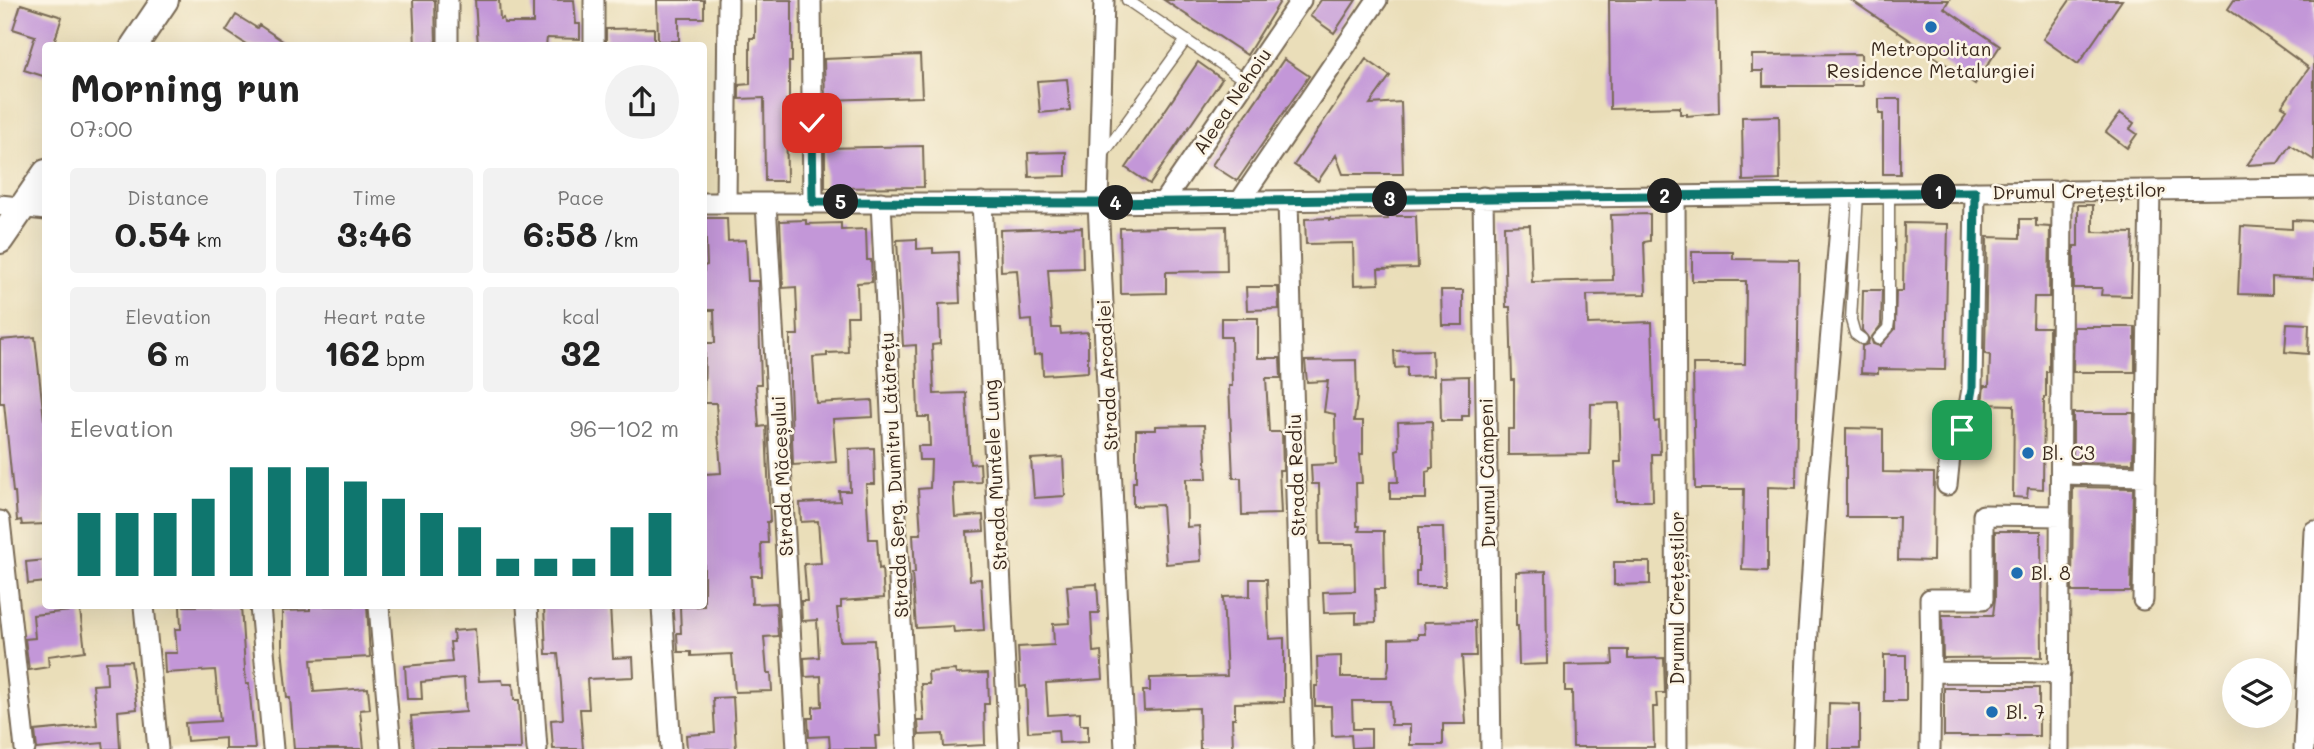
<!DOCTYPE html>
<html lang="en">
<head>
<meta charset="utf-8">
<style>
	:root { --surface:#fff; --page:#f2f2f2; --text:#222; --muted:#767676; --accent:#0f766e }
	body { margin:0; font-family:Mali,sans-serif; background:var(--page); color:var(--text); height:100vh; display:flex; flex-direction:column; font-size:26px; white-space:nowrap }
	* { box-sizing:border-box; margin:0 }
	p { font-size:23px; color:var(--muted) }
	.icon { flex:none; width:38px; height:38px; fill:none; stroke:currentColor; stroke-width:2; stroke-linecap:round; stroke-linejoin:round }
	.map { position:relative; flex:1; overflow:hidden }
	.sheet { position:absolute; left:42px; top:42px; width:665px; height:567px; display:flex; flex-direction:column; background:var(--surface); border-radius:7px; box-shadow:0 7px 28px #0002 }
	.sheet>* { flex:none }
	.buttons { position:absolute; left:2222px; top:658px; display:grid; gap:14px }
	.buttons a { display:grid; place-items:center; width:70px; height:70px; border-radius:50%; background:var(--surface); box-shadow:0 7px 28px #0002; font-size:35px }
	.pin { position:absolute; display:grid; place-items:center; width:60px; height:60px; color:#fff; margin:-30px; border-radius:14px; box-shadow:0 4px 10px #0006 }
	.km { position:absolute; width:35px; height:35px; margin:-18px; border-radius:50%; background:#222; color:#fff; font-size:19px; line-height:35px; text-align:center }
	.round { display:grid; place-items:center; flex:none; width:74px; height:74px; border-radius:37px; background:var(--page) }
	.headline { display:flex; align-items:center; justify-content:space-between; height:119px; padding:0 28px }
	h1 { font-size:38px; font-weight:800; line-height:52px }
	.metrics { display:grid; grid-template-columns:repeat(3,1fr); gap:10px; height:119px; padding:7px 28px }
	.metrics div { display:grid; align-content:center; border-radius:7px; background:var(--page); text-align:center }
	.metrics b { font-size:35px; font-weight:800 }
	.metrics small { font-size:19px; font-weight:400 }
	.metrics p { font-size:19px }
	.chart { height:196px; padding:14px 28px }
	.chart p { display:flex; justify-content:space-between }
	.chart svg { width:100%; height:126px; margin-top:7px; stroke:var(--accent); stroke-width:6 }
	.map>svg:first-child { display:block }
	.building { fill:#c397d8 }
	.lines { fill:none; stroke-linecap:round; stroke-linejoin:round }
	.lane-casing { stroke:#786954; stroke-width:13 }
	.street-casing { stroke:#786954; stroke-width:23 }
	.secondary-casing { stroke:#786954; stroke-width:30 }
	.lane { stroke:#fff; stroke-width:10 }
	.street { stroke:#fff; stroke-width:19 }
	.secondary { stroke:#fff; stroke-width:26 }
	.route-casing { stroke:#fff; stroke-width:14 }
	.route { stroke:#0f766e; stroke-width:9 }
	.poi-dot { fill:#1f6fb2; stroke:#fcf5e5; stroke-width:2.5 }
	.labels { text-anchor:middle; stroke-width:5; stroke-linejoin:round; paint-order:stroke }
	.poi-label { font-size:19px; fill:#3b2a1e; stroke:#fcf5e5; text-anchor:start }
	.street-label { font-size:19px; fill:#3b2a1e; stroke:#fcf5e5 }
</style>
</head>
<body>
<div class="map">
<svg width="2314" height="749" viewBox="0 0 2314 749">
	<rect width="100%" height="100%" fill="#fcf5e5"/>
	<filter id="ink" filterUnits="userSpaceOnUse"><feTurbulence type="fractalNoise" baseFrequency=".0143" numOctaves="2"/><feDisplacementMap in="SourceGraphic" scale="14" xChannelSelector="R" yChannelSelector="G"/><feConvolveMatrix kernelMatrix="1 2 1 2 8 2 1 2 1" color-interpolation-filters="sRGB"/></filter>
	<filter id="wash" filterUnits="userSpaceOnUse"><feTurbulence type="fractalNoise" baseFrequency=".00686" numOctaves="4" result="noise"/><feDisplacementMap in="SourceGraphic" scale="28" xChannelSelector="R" yChannelSelector="G"/><feGaussianBlur stdDeviation="1.57" result="paint"/><feColorMatrix in="noise" values="0 0 0 0 0 0 0 0 0 0 0 0 0 0 0 0 0 1.4 0 .05"/><feComposite in="paint" operator="in"/></filter>
	<g filter="url(#wash)">
		<rect width="100%" height="100%" fill="#eadeb9"/>
		<g id="blocks">
			<path class="building" d="M413,0H435L436,46H415Z
				M475,0H499L500,19L503,18L504,23H533V0H574L576,24H580V39L547,38L546,46H478Z
				M657,0H704V18H679V41H658Z
				M755,0H792V62H789V100H786L787,181H765L764,98L739,99V85L750,84V38H755Z
				M1164,0H1281L1247,55Z
				M1321,0H1356L1334,33L1310,16Z
				M1609,0H1717L1719,113L1687,116V114H1680V107L1610,109Z
				M1851,0H1949L1944,8L2000,46L1975,84Z
				M2070,0H2122L2078,64L2043,39Z
				M2234,0H2314V160L2290,145L2278,163L2247,165L2287,109L2282,106L2309,68L2228,9Z
				M21,4L62,17L53,46H46V77L24,70L35,36L13,29Z
				M236,15L257,28L259,25L290,46H249L226,31Z
				M654,28V46H606V29Z
				M1861,54L1862,86H1763V71H1752V55Z
				M920,55L922,97L825,100L824,59Z
				M1284,59L1309,76L1237,181L1212,165Z
				M1366,59L1390,76L1370,104L1401,102L1403,174H1343L1336,155L1318,181L1294,165Z
				M1198,62L1222,79L1150,184L1126,168Z
				M1067,79L1070,110L1040,113L1037,81Z
				M1879,99H1900V174H1883V114H1879Z
				M2120,113L2134,123L2130,129L2137,134L2127,148L2106,132Z
				M1779,116L1780,180L1743,181L1742,117Z
				M923,146L924,187L825,188V148Z
				M1066,152V176L1029,177L1028,153Z
				M2078,205H2093V232L2133,233L2131,296L2101,295L2102,288H2074V246H2078Z
				M1650,214V241L1644,242L1646,294L1587,295L1588,324L1652,322L1655,422L1659,421L1660,454H1652L1653,501H1616L1615,462H1621L1619,403L1591,404L1590,454L1508,455V429H1514V380H1512L1510,307H1506L1504,226L1530,225L1532,282L1613,280L1611,215Z
				M1388,216H1416L1418,268L1378,269L1379,284L1354,285L1353,243L1306,244L1305,219L1330,218V220L1388,219Z
				M705,218H727L728,241L746,240L748,281H758L761,384H756L759,427L766,426L770,522H767L768,543H761L762,576H751L752,604L776,603L778,636L764,637L767,673H771L772,691L735,692L732,654L691,656V652H678L677,633H681L680,607L704,606V474L721,473L716,403H704L705,343H715L714,310H704V266L707,265Z
				M2020,219H2036V226L2050,227L2049,297H2034L2033,327H2049V372H2046V397H2044L2043,489L2028,488L2027,498L2013,497L2014,405L1982,404L1984,386H1989L1990,355L1985,354L1987,237L2020,238Z
				M806,220V224L841,223V230L866,229L867,260H871L872,282L857,283L858,316H847L848,352L827,353V356L813,357L816,403L872,400L873,417L833,419L836,462L793,465L790,383V335H798L796,287L783,288L780,221Z
				M2292,220L2314,221V279L2272,277V295L2238,294L2241,226L2292,229Z
				M1904,223L1948,224L1945,370L1878,369V374L1861,373L1862,346L1868,344L1869,339L1862,330L1863,290H1882L1881,325L1871,338L1873,344L1880,346L1895,329L1896,291H1903Z
				M1226,226L1227,271L1166,272V293L1121,294L1120,228Z
				M1082,227L1083,268L1048,269L1052,328H1060L1061,334L1088,332V372L1043,375L1042,354L1034,355L1032,320L1021,321L1017,270L1001,271L1000,230Z
				M917,239V249L933,248V253L958,252L960,303L939,304L940,344L932,345L934,394L966,393L970,464L980,463L981,482L953,483L955,517L983,515L984,531L967,532L970,580L981,579L984,630L954,632L953,626L916,628L912,573H915L913,534H921L918,489L930,488L931,460H919L918,446H930L929,417H918L916,345L903,346L897,240Z
				M1692,252H1733V259L1799,260L1796,488L1768,487V571L1742,570L1744,489H1695L1693,364H1745L1746,281H1692Z
				M1246,287H1278L1279,309L1247,310Z
				M1441,290H1463V325H1442Z
				M1221,318H1258V358H1280L1281,378H1266L1269,432H1282L1283,470H1279L1281,514L1242,515L1241,478H1233L1229,386H1232L1231,337H1221Z
				M2287,323L2309,324L2308,354L2285,352Z
				M2074,327H2135V372H2073Z
				M35,337L44,419H46V524L22,525L21,520L17,521L15,492H13L4,403H0V340Z
				M1432,350L1433,376L1407,377V367L1395,368L1394,351Z
				M1356,360L1357,399L1354,421H1363V454H1360L1362,483H1356L1357,526H1360L1359,531H1384L1385,589H1375L1376,622L1356,623V612L1324,613L1323,592L1355,591L1354,544H1320L1319,484H1312L1311,465L1336,464L1335,414L1324,412L1328,381L1307,382L1305,361Z
				M1469,376V416H1462V421H1441L1440,377Z
				M2073,413H2134L2133,463L2073,462Z
				M1432,421L1433,468H1430V471L1426,472V499H1390V482H1398L1396,450L1399,449L1398,422Z
				M1204,425L1207,479H1186L1187,527L1199,526L1201,561L1166,564L1162,505L1133,506V482H1136V430H1156V426Z
				M1846,428L1883,429V472L1934,473L1933,561L1898,560L1899,517H1846Z
				M874,448L875,484H866L869,539H877L879,569L882,568L884,598L841,601V608H837L840,641L874,640L880,736H875L876,749H830L829,736L809,737L808,718H813V707L822,706L821,676L805,677L804,658L819,657L817,620L802,621L801,601H807L804,564L821,563L818,521L801,522L800,503L840,501L839,491H850L849,449Z
				M1063,457L1065,496L1034,498L1031,459Z
				M2073,487L2133,488L2131,592H2072Z
				M1419,527H1443L1445,586H1416V571H1419Z
				M1995,531H2041L2042,657L1943,658L1942,615H1993L1995,599Z
				M46,560V582L28,584L26,562Z
				M1614,562H1650V584L1614,585Z
				M1546,571L1547,664L1519,665L1518,626H1516V572Z
				M1250,579H1267L1269,639L1284,638V702L1235,703V718H1232L1233,749H1200L1199,708L1144,710L1143,691H1150V678L1227,676L1223,597L1250,596Z
				M1097,584L1099,613H1091L1093,652L1101,651L1103,679L1046,683L1048,715L1080,713V725H1088V742L1059,743L1058,730L1028,732L1026,686L1020,687L1018,647L1054,645L1053,624L1070,623L1067,586Z
				M180,606H241L246,684H249L255,749H225V738L187,741L185,723L220,721L215,670L165,673L164,653H177L175,629H181Z
				M310,606H367L370,657L311,660L314,692L368,688L370,709L360,710L364,749H294L290,698H287L282,648V611L310,610Z
				M544,606H610L613,658L633,657L634,677L587,679L589,709H580L583,749H553L551,720L563,719L561,684L558,654H546Z
				M80,610L85,651L48,656L49,667L29,670L25,639L35,638L33,615Z
				M1475,621L1476,656H1462L1466,724H1443V745H1410V725H1391L1390,701H1352L1353,729H1371V747L1352,748L1351,735L1332,736L1331,706H1315V686H1318L1317,657L1341,656V677H1387L1389,665V639L1418,638V634H1425L1424,622Z
				M475,629L479,681L502,680L503,684H513L514,700H519L521,749H414L411,716L466,712L464,678L421,682L422,699H407L405,666L452,662L450,642H454L453,631Z
				M1612,650H1628V659L1664,658L1665,693H1656L1657,707H1653L1654,747H1573L1572,691H1565V665L1613,664Z
				M1884,655H1906V701H1884Z
				M131,661L137,709L118,711L120,749H104L103,743L37,749L35,731L97,725L93,685L107,684L106,662Z
				M955,670L956,674L988,673L989,704H984L985,745L944,747L943,734L919,735L918,721H924L921,684H929L928,672Z
				M1944,688H2039V736H1944Z
				M733,697L736,749H687L686,735L715,733L713,698Z
				M1829,703L1860,704V749H1828Z"/>
		</g>
	</g>
	<g filter="url(#ink)">
		<use href="#blocks" fill-opacity="0" stroke="#786954" stroke-width="2"/>
		<g class="lines">
			<defs>
				<path id="lane" d="M1127,0L1246,81
					M1102,156L1186,40
					M1858,193L1851,320L1855,334L1862,339
					M1878,339L1888,328L1889,321V193"/>
				<path id="street" d="M448,0V46
					M811,0L813,202
					M1104,0L1098,203L1125,749
					M594,46V0
					M1675,195L1677,749
					M1483,197L1491,749
					M1240,201L1377,0
					M1288,201L1303,749
					M881,202L907,749
					M982,202L1009,749
					M1163,202L1301,0
					M704,203H1098L2314,188
					M726,203L728,0
					M766,203L797,749
					M0,205L46,210
					M2061,474L2145,476
					M1947,485L1951,446L1962,430L1968,412L1972,389L1975,192
					M0,521L25,749
					M2143,600L2150,190
					M144,606L158,749
					M260,606L273,749
					M379,606L391,749
					M527,606L537,749
					M662,606L671,749
					M1931,672L1930,599H1983V515L2061,516
					M1803,749L1808,631L1819,470L1843,193
					M1930,749L1931,672L2060,673
					M2059,749L2062,190
					M2304,749L2314,531"/>
				<path id="secondary" d="M134,46L165,0
					M0,240L46,173"/>
			</defs>
			<use href="#lane" class="lane-casing"/>
			<use href="#street" class="street-casing"/>
			<use href="#secondary" class="secondary-casing"/>
			<use href="#lane" class="lane"/>
			<use href="#street" class="street"/>
			<use href="#secondary" class="secondary"/>
		</g>
	</g>
	<g class="lines" filter="url(#ink)">
		<defs>
			<path id="route" d="M812,123L813,202L1098,203L1975,192L1972,389L1968,412L1962,430"/>
		</defs>
		<use href="#route" class="route-casing"/>
		<use href="#route" class="route"/>
	</g>
	<g class="poi-dot">
		<circle cx="1931" cy="27" r="7"/>
		<circle cx="2028" cy="453" r="7"/>
		<circle cx="2017" cy="573" r="7"/>
		<circle cx="1992" cy="712" r="7"/>
	</g>
	<g class="labels">
		<g class="poi-label">
			<text x="1931" y="56" text-anchor="middle">Metropolitan<tspan x="1931" dy="22">Residence Metalurgiei</tspan></text>
			<text x="2042" y="460">Bl. C3</text>
			<text x="2031" y="580">Bl. 8</text>
			<text x="2006" y="719">Bl. 7</text>
		</g>
		<g class="street-label">
			<text transform="translate(1232 101) rotate(-56)" y="7">Aleea Nehoiu</text>
			<text transform="translate(2079 191) rotate(-1)" y="7">Drumul Crețeștilor</text>
			<text transform="translate(1107 375) rotate(-93)" y="7">Strada Arcadiei</text>
			<text transform="translate(1487 473) rotate(-91)" y="7">Drumul Câmpeni</text>
			<text transform="translate(894 475) rotate(-93)" y="7">Strada Serg. Dumitru Lătărețu</text>
			<text transform="translate(995 475) rotate(-93)" y="7">Strada Muntele Lung</text>
			<text transform="translate(1296 475) rotate(-92)" y="7">Strada Rediu</text>
			<text transform="translate(782 476) rotate(-93)" y="7">Strada Măceșului</text>
			<text transform="translate(1677 598) rotate(-90)" y="7">Drumul Crețeștilor</text>
		</g>
	</g>
</svg>
<div class="buttons">
<a><svg class="icon" aria-label="layers" viewBox="0 0 24 24"><path d="M12 4l9 5-9 5-9-5zM3 14l9 5 9-5"/></svg></a>
</div>
<div class="pin" style="left:1962px;top:430px;background:#1e9e55"><svg class="icon" aria-label="arrive" viewBox="0 0 24 24"><path d="M6 21V4h12l-3 4 3 4H6"/></svg></div>
<div class="pin" style="left:812px;top:123px;background:#d93025"><svg class="icon" aria-label="check" viewBox="0 0 24 24"><path d="M5 12l5 5 9-10"/></svg></div>
<b class="km" style="left:1939px;top:192px">1</b>
<b class="km" style="left:1665px;top:196px">2</b>
<b class="km" style="left:1390px;top:199px">3</b>
<b class="km" style="left:1116px;top:203px">4</b>
<b class="km" style="left:841px;top:202px">5</b>
<section class="sheet">
<div class="headline"><div><h1>Morning run</h1><p>07:00</p></div><a class="round"><svg class="icon" aria-label="share" viewBox="0 0 24 24"><path d="M12 15V3M7 8l5-5 5 5M5 13v7h14v-7"/></svg></a></div>
<div class="metrics">
<div><p>Distance</p><b>0.54<small> km</small></b></div>
<div><p>Time</p><b>3:46</b></div>
<div><p>Pace</p><b>6:58<small> /km</small></b></div>
</div>
<div class="metrics">
<div><p>Elevation</p><b>6<small> m</small></b></div>
<div><p>Heart rate</p><b>162<small> bpm</small></b></div>
<div><p>kcal</p><b>32</b></div>
</div>
<div class="chart"><p><span>Elevation</span>96–102 m</p>
<svg viewBox="0 0 160 44" preserveAspectRatio="none"><path d="M5 44V22M15 44V22M25 44V22M35 44V17M45 44V6M55 44V6M65 44V6M75 44V11M85 44V17M95 44V22M105 44V27M115 44V38M125 44V38M135 44V38M145 44V27M155 44V22"/></svg>
</div>
</section>
</div>
</body>
</html>
